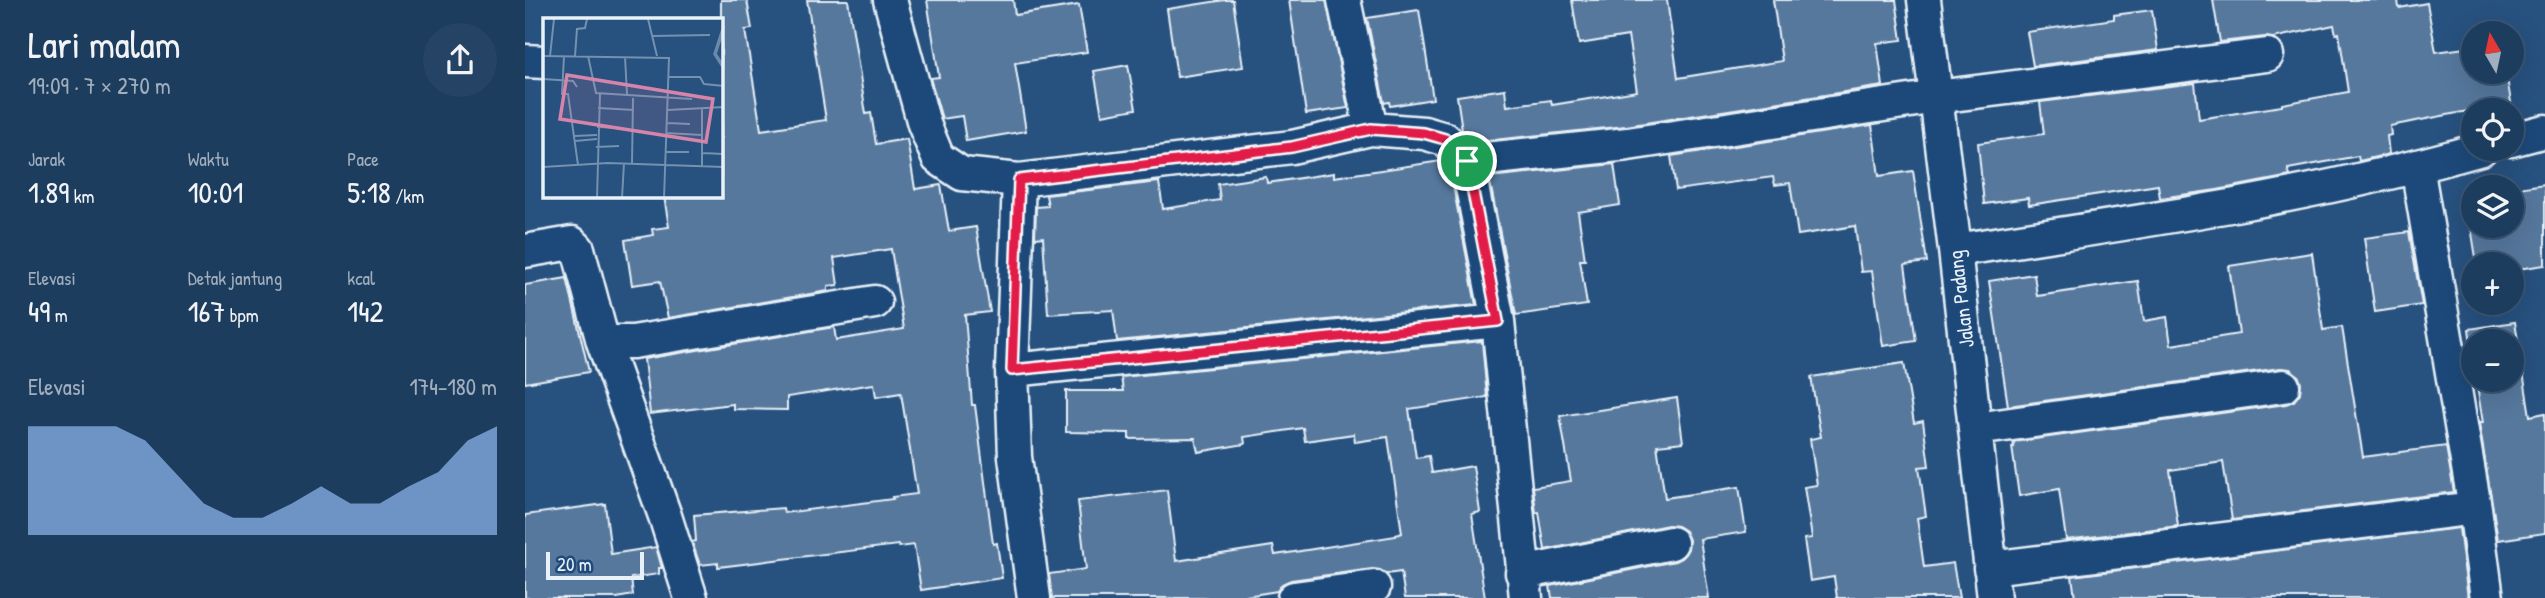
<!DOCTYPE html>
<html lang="id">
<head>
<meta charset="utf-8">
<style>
	:root { --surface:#1d3d5f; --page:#254465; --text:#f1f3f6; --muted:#a0aebd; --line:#3b5674; --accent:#90b9f0 }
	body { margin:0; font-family:"Patrick Hand",sans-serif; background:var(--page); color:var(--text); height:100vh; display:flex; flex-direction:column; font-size:26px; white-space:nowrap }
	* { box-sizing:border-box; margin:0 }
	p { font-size:23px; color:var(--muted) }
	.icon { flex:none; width:38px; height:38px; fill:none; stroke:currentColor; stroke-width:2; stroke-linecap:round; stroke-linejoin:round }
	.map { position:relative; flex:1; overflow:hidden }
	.panel { display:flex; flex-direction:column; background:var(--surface); width:525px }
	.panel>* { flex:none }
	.needle { width:46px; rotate:351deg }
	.controls { position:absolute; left:1936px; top:21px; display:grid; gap:14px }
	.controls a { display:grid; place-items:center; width:63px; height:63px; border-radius:50%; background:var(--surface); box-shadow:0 7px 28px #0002,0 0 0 2px var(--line); font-size:35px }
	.scale { position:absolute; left:21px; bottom:18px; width:98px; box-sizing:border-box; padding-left:7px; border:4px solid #e8f1f8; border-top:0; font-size:19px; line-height:24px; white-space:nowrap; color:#e8f1f8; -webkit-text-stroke:5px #1f4a7a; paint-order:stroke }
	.pin { position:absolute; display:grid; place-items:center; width:60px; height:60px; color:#fff; margin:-30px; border:4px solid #fff; border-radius:50%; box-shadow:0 2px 7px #0007 }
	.round { display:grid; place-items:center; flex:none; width:74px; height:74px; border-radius:37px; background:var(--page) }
	.overview { display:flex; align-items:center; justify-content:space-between; height:119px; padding:0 28px }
	h1 { font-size:38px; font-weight:600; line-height:52px }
	.stats { display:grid; grid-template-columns:repeat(3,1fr); gap:10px; height:119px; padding:7px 28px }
	.stats div { display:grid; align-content:center }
	.stats b { font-size:30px; font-weight:600 }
	.stats small { font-size:19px; font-weight:400 }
	.stats p { font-size:19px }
	.chart { height:196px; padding:14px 28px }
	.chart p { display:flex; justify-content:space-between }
	.chart svg { width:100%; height:126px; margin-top:7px; fill:var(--accent); opacity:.7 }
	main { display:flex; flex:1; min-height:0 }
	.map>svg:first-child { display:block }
	.building { fill:#57789d; stroke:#e8f1f8; stroke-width:2 }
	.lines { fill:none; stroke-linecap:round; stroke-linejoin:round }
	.street-casing { stroke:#e8f1f8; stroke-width:37 }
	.street { stroke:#1f4a7a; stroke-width:32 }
	.route-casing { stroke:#fff; stroke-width:14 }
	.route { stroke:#e11d48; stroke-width:9 }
	.labels { text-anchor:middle; stroke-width:5; stroke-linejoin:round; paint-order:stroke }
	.street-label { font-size:21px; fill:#e8f1f8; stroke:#1f4a7a }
	.inset-river { fill:none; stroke:#6b8aaa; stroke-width:3.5 }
	.inset-road { fill:none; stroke:#7491af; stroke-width:2 }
	.view { fill:#d584aa; fill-opacity:0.15; stroke:#d584aa; stroke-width:3.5 }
	.inset-edge { fill:none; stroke:#e8f1f8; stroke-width:3.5 }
</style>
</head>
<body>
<main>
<section class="panel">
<div class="overview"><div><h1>Lari malam</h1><p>19:09 · 7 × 270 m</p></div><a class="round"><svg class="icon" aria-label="share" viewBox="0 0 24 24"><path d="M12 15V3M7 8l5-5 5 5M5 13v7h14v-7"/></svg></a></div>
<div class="stats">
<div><p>Jarak</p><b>1.89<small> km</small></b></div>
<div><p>Waktu</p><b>10:01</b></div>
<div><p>Pace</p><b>5:18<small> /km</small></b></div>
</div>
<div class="stats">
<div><p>Elevasi</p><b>49<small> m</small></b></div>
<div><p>Detak jantung</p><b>167<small> bpm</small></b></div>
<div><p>kcal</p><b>142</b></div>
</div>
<div class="chart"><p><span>Elevasi</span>174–180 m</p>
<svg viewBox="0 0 160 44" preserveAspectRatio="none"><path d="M0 44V6L10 6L20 6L30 6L40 11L50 22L60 33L70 38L80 38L90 33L100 27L110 33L120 33L130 27L140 22L150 11L160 6V44z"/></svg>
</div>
</section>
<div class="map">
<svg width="2020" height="598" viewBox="0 0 2020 598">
	<rect width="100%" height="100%" fill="#27517f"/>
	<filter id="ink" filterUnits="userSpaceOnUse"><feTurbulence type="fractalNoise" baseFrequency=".0143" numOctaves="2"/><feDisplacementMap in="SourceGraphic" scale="14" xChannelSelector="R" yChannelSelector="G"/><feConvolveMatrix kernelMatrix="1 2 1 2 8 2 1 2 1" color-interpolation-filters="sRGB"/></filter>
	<g filter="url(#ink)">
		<path class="building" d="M196,0H222L227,29L220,30L236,130L301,120L282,0H323L341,114L346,113L351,144L382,139L390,189L416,185L424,231L451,227L465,312L440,315L447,405H450L468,544L472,543L477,578L396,590L389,545L374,547L373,545L193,567V563L175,565L167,542L171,541L169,515L258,508L259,513L368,499L367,497L392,494L376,393L351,397L349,384L262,397V410L208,409V404L125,414L119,359L309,327L311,340L379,329L366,249L309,258L313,285L303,286V291L143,318L135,281L107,285L100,240L128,235L127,229L144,227L139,196H196Z
			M402,0H488L490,15L554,5L562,52L490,63L501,131L441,141L437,116L417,119L405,78L414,77Z
			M700,0H708L718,67L652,77L642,9Z
			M764,0H801L823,108L781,114Z
			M1047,0H1142L1153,78L1257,61L1248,0H1371L1377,40L1352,43L1358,86L1101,126L949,142L937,130L932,96L980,89L982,106L1026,100L1027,105L1112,91L1103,36L1054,44Z
			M1688,0H1873L1874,8L1902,3L1911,52L1948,47V72H1981L1987,108L1948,110V113L1944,114L1943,111L1865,126L1866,135L1862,136L1864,154L1834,161L1833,156L1763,169L1765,176L1692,190L1635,198L1633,185L1504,205L1503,198L1459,204L1453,143L1519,134L1515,102L1670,83L1674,119L1757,106V104L1823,92L1814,33L1811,34L1809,25L1748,38L1740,37L1695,42Z
			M894,10L908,99L865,106L864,102L859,103L842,18Z
			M1627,10L1633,50L1508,66L1502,32L1589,19V15Z
			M603,65L611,109L577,115L569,71Z
			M1347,125L1354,176L1388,171L1402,262L1380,265L1391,341L1358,346L1347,271L1336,272L1330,226L1273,235L1265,183L1250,185L1248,177L1151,190L1146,156Z
			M916,161L925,170L951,305L592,341L588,310L523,314L518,237L510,238L511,207L523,206L521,195L634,182L638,209L695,200L693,184L741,177L742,183L809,173V177Z
			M1089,164L1095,205L1053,212L1060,260H1055L1062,305L991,315L964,177Z
			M2020,184V265L1986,270V264H1952L1941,196L1948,195V226H1986V189Z
			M1884,232L1897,305L1850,312L1839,238Z
			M1787,253L1798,330L1817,327L1838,457L1921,446L1929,492L1707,520L1698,462L1645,470L1653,526L1541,540L1534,489L1494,496L1487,447H1489L1488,442L1761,404L1769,401L1775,393L1776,383L1773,375L1765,369L1755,368L1483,406L1464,281L1509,274L1512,296L1613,281L1619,321L1642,317L1646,345L1714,334L1704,266Z
			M42,278L64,372L0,383V285Z
			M1990,322L2005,416L2020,413V533L1973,540L1954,423H1958L1951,380H1986V341H1948V357L1944,329Z
			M957,341L962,397L884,409L891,458L904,456L907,473L948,466L955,512L947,514L960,598H880L876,572L862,574L855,570L847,569L766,580L757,584L752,591L709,598H527L524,574L561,569L553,501L642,490L651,561L748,546L750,555L871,536V535L877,533L863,437L830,442L829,434L780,441L778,428L719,437L720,444L673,452L670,438L604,439V433L541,432V391H598L596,377Z
			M1379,363L1389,423L1398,421L1404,466L1394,467L1401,516L1392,518L1399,567L1428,563L1434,598H1312L1309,577L1285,581L1279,539L1287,538L1279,487L1292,485L1285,439L1296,437L1286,377Z
			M1152,398L1158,442L1132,445L1140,498L1214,487L1221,532L1175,539L1184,598H1027L1025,586L1150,561L1158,557L1163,549L1164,540L1160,531L1152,526L1143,525L1020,550L1014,512L1011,513L1008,487L1046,481L1035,416Z
			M80,504L86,554L131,547L137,568H134V574L106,578L108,595L92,598H0V515Z
			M1934,528L1943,598H1550L1547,576Z"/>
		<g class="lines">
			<defs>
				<path id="street" d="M365,0L399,124L413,158L437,174L494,180L767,147L846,129L899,133L920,139L942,161L1103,144L1411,97L1742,55
					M819,0L846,129
					M1399,0L1430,250L1469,598
					M0,61L19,62
					M1986,140L2020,131
					M942,161L973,321L1001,598
					M1892,166L1950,508L1962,598
					M494,180L487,370L490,457L509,598
					M1430,250C1607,223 1784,198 1956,149
					M0,251L47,243L53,249L78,342L140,516L166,598
					M78,342H108L350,302
					M487,370L973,321
					M1451,429L1758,386
					M1465,568L1950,508
					M997,573L1146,543
					M769,598L849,587"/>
			</defs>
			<use href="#street" class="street-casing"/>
			<use href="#street" class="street"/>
		</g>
	</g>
	<g class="lines" filter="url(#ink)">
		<defs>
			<path id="route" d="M846,129L899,133L920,139L942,161L973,321L487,370L494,180L767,147Z"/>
		</defs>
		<use href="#route" class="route-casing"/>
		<use href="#route" class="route"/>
	</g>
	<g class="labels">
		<g class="street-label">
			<text transform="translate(1436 299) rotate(-97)" y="7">Jalan Padang</text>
		</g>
	</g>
	<g transform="translate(18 18)">
		<rect width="180" height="180" fill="#27517f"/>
		<path class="inset-river" d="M181,8L172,36L181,50"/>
		<path class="inset-road" d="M105,1L114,38M109,18L167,17M0,38L126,40L121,180M7,38L11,1M21,38L19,76H25L35,147M32,38L34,11L42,10L44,1M45,38L53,75L149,81M82,39L84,76M126,59H157L161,66L181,68M0,61L30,63L34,69M55,90L91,92M125,92L181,89M124,105L147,106M54,109L78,110M123,115L159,117M31,118L54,117M32,123L54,121M53,129L76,128M123,134H146M159,135L181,136M89,146L90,80M159,148V91M0,149L65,145L181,149M54,180L57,76M79,180L81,145"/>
		<path class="view" d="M24,57L170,81L163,124L17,101Z"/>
		<rect width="180" height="180" class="inset-edge"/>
	</g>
</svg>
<div class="controls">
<a><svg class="needle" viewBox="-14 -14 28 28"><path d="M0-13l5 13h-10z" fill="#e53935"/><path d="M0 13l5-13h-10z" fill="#a0aebd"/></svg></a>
<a><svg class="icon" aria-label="locate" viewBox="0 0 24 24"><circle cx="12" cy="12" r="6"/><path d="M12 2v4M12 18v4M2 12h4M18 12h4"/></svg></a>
<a><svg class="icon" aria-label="layers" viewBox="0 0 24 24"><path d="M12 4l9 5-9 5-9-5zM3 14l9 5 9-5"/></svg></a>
<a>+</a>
<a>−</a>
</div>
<div class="scale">20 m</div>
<div class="pin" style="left:942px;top:161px;background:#1e9e55"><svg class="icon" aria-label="arrive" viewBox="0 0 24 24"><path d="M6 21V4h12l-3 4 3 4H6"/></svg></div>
</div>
</main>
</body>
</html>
